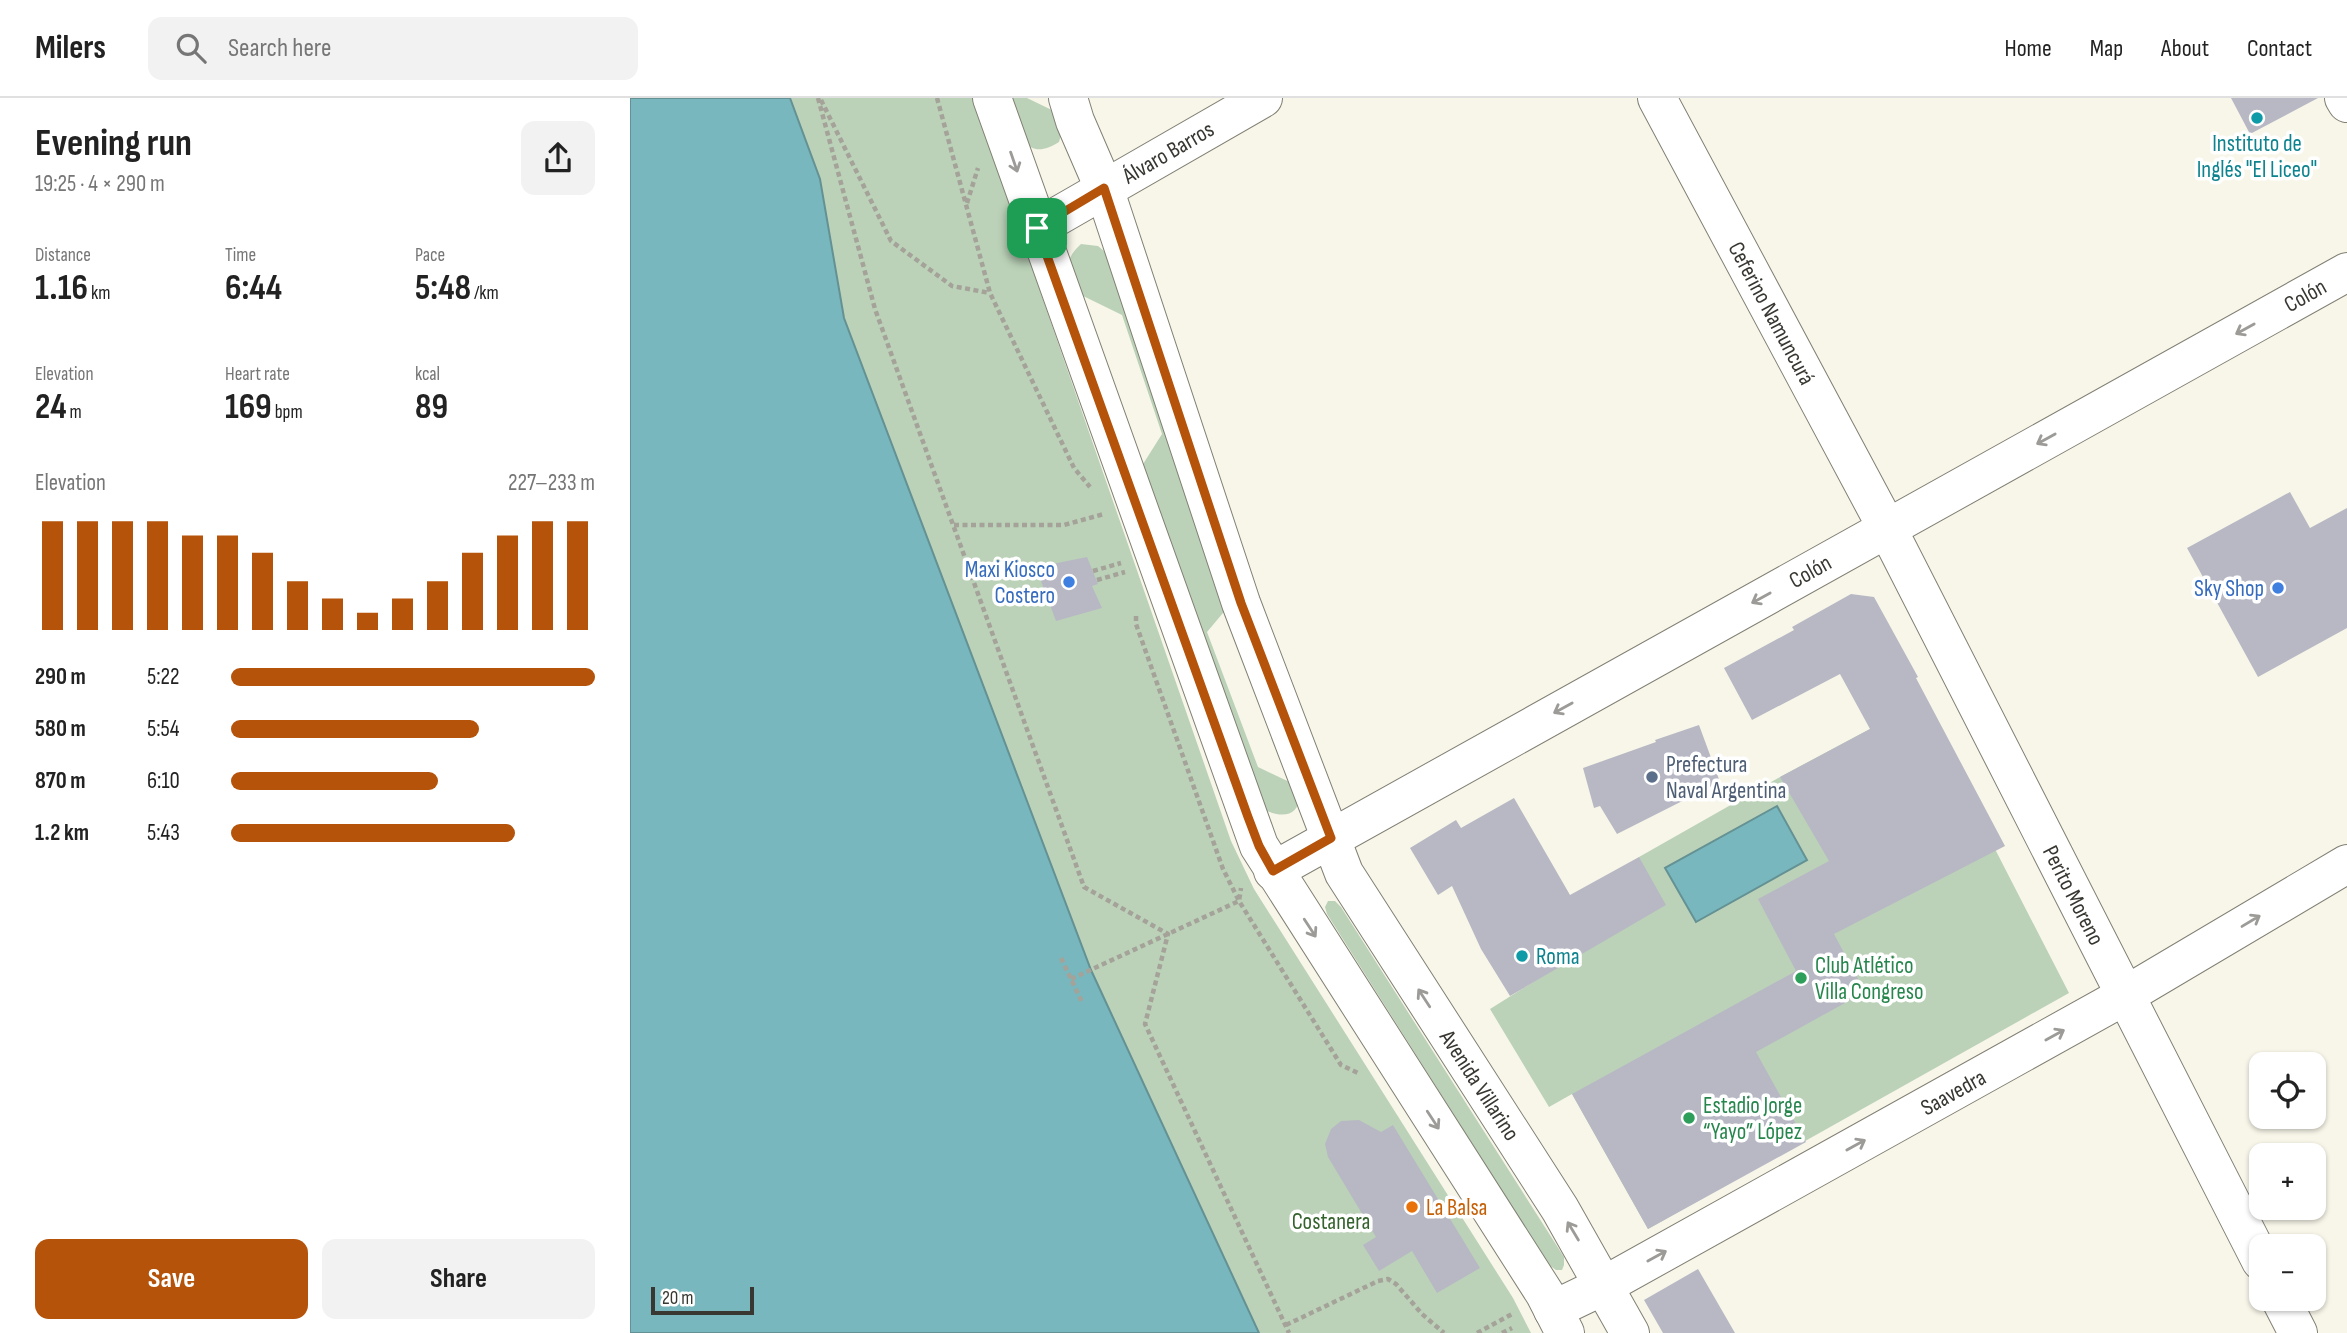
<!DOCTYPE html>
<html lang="en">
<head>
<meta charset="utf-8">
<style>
	:root { --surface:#fff; --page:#f2f2f2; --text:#222; --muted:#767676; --line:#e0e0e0; --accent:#b45309 }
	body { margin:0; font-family:"Sofia Sans Condensed",sans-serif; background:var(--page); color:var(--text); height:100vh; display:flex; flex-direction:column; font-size:26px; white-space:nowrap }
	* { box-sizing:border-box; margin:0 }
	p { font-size:23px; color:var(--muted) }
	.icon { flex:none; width:38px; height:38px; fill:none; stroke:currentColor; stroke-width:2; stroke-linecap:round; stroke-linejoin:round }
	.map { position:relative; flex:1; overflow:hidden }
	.details { display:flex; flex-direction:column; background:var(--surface); width:630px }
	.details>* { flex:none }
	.controls { position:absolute; left:1619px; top:954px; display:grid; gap:14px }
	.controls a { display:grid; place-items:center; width:77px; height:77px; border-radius:14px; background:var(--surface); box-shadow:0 2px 5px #0004; font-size:35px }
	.scale { position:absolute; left:21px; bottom:18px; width:103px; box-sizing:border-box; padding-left:7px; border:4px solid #383732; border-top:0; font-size:19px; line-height:24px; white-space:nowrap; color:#383732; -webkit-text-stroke:5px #fff; paint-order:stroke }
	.pin { position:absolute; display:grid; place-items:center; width:60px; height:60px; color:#fff; margin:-30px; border-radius:14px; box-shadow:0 4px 10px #0006 }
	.round { display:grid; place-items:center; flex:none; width:74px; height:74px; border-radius:14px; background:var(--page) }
	.overview { display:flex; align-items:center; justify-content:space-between; height:119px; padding:0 35px }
	h1 { font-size:38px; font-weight:700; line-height:52px }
	.stats { display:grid; grid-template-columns:repeat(3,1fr); gap:10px; height:119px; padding:7px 35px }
	.stats div { display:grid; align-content:center }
	.stats b { font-size:35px; font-weight:700 }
	.stats small { font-size:19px; font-weight:400 }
	.stats p { font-size:19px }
	.chart { height:196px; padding:14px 35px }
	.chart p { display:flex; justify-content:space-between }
	.chart svg { width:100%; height:126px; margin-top:7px; stroke:var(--accent); stroke-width:6 }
	.button { display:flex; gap:14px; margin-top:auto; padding:14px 35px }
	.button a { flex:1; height:80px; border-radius:14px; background:var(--accent); color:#fff; font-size:28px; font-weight:700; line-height:80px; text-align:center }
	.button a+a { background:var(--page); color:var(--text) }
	ul { padding:0 35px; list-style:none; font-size:23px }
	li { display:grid; grid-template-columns:112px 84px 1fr; align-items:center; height:52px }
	li i { height:18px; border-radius:9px; background:var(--accent) }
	header { display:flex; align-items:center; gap:42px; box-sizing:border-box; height:98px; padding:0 35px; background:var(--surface); border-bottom:2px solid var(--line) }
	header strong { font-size:33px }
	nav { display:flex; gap:38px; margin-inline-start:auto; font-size:24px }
	.search { width:490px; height:63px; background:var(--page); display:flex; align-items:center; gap:18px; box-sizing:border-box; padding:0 24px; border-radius:14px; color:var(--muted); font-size:26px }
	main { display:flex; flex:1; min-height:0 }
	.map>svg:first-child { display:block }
	.green { fill:#bbd2b8 }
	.water { fill:#77b7bd; stroke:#649193; stroke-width:2 }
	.building { fill:#b7b8c4 }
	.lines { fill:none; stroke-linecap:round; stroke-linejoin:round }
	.minor-casing { stroke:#828074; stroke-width:40 }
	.major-casing { stroke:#828074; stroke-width:40 }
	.path { stroke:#a4a299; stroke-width:4.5; stroke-dasharray:5 3.5; stroke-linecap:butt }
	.minor { stroke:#fff; stroke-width:38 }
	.major { stroke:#fff; stroke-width:38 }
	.oneway { stroke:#9c9b98 }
	.route-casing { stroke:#fff; stroke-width:14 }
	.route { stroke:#b45309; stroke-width:9 }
	.culture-dot { fill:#0f9aa8; stroke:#fff; stroke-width:2.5 }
	.shop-dot { fill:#3f7fe0; stroke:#fff; stroke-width:2.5 }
	.service-dot { fill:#5c6f8a; stroke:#fff; stroke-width:2.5 }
	.leisure-dot { fill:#2e9e5b; stroke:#fff; stroke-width:2.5 }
	.food-dot { fill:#e8710a; stroke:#fff; stroke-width:2.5 }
	.labels { text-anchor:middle; stroke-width:7; stroke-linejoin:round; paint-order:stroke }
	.culture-label { font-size:23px; fill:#0d838f; stroke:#fff }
	.street-label { font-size:23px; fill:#383732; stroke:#fff }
	.shop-label { font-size:23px; fill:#366cbe; stroke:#fff; text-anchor:end }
	.service-label { font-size:23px; fill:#4e5e75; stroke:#fff; text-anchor:start }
	.leisure-label { font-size:23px; fill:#27864d; stroke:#fff; text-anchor:start }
	.food-label { font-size:23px; fill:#c56008; stroke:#fff; text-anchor:start }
	.park-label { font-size:23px; fill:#34622d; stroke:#fff }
</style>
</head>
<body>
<header>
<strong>Milers</strong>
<div class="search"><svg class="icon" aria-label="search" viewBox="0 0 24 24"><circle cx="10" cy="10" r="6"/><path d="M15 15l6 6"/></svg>Search here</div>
<nav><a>Home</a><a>Map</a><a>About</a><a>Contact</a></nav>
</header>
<main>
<section class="details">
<div class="overview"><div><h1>Evening run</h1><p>19:25 · 4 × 290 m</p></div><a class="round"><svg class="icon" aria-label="share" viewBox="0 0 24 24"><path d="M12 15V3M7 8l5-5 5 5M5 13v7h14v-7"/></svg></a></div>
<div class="stats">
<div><p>Distance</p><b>1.16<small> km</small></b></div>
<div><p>Time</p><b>6:44</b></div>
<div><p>Pace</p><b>5:48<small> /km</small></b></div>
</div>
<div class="stats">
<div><p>Elevation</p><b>24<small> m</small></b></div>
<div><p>Heart rate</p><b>169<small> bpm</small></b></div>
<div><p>kcal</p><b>89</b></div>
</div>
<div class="chart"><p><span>Elevation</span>227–233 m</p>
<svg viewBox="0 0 160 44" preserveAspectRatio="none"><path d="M5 44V6M15 44V6M25 44V6M35 44V6M45 44V11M55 44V11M65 44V17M75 44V27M85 44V33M95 44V38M105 44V33M115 44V27M125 44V17M135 44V11M145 44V6M155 44V6"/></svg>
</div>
<ul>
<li><b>290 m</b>5:22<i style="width:100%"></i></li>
<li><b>580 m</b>5:54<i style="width:68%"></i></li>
<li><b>870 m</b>6:10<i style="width:57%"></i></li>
<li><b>1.2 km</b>5:43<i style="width:78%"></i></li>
</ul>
<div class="button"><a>Save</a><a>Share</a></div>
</section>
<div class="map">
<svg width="1717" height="1235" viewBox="0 0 1717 1235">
	<rect width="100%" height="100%" fill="#f8f6e9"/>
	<path class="green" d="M46,0H343L601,743L624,791L883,1200L901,1235H629L461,872L214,220L190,81L180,57Z
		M378,0H397L428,15L433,30L429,44C392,68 387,27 378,0Z
		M451,146L468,148L480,158L598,509L577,534L628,669L668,688C674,716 656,723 633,711L508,374L532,336L492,217L445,194C438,171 432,164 451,146Z
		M1296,601L1366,753L1439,895L1018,1131L942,996L919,1009L860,911L934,865L1009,759L1150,679Z
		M698,803H705L711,809L934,1159V1167L932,1172H926L919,1167L697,816L695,809Z"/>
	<path class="water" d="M0,0H160L190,81L214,220L461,872L629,1235H0Z
		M1147,708L1177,762L1066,824L1035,770Z"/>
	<path class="building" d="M1601,0H1688L1620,36Z
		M1660,394L1680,430L1717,410V530L1628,579L1557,450Z
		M457,459L468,486L462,488L472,510L426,523L408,475L424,471L422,466Z
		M1221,496L1244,499L1288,579L1286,580L1375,748L1204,836L1235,894L1126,954L1176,1044L1018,1131L942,996L1166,873L1128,801L1199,763L1150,679L1240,631L1210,576L1122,622L1094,570L1164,532L1162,529Z
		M1069,627L1090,684L987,736L970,708L964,710L953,670L1026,644L1025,642Z
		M884,700L940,797L1009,759L1036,807L880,898L851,851L822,788L808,797L780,750L826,722L831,730Z
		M729,1022L751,1034L763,1027L850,1170L807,1195L782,1153L749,1173L733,1147L746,1139L698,1059L695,1046L701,1031L711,1023Z
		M1068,1171L1105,1235H1033L1014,1202Z"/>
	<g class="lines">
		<defs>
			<path id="minor" d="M1027,0L1257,430L1631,1163
				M1714,0L1717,5
				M407,130L633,0
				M643,773L1717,174
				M1650,1200L1668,1235
				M923,1212L975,1187L1496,897L1717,766"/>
			<path id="major" d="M362,0L629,748L915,1196L935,1235
				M438,0L445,23L474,90L611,505L714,775L930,1111L1000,1235"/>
		</defs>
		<use href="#minor" class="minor-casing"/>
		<use href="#major" class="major-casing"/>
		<path class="path" d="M188,0L245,211L454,789L538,836L515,926L659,1235
			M307,0L360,195L444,370L460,389
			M191,2L261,143L322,188L360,195
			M337,105L348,70
			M324,427H434L474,416
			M463,473L491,465
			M467,482L495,474
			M506,518V526L593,771L609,803L711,967L728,975
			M431,860L452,904
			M441,881L609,803L611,790
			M656,1227L748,1183L758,1181L766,1186L792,1216L814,1235
			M847,1235L884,1215
			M872,1235L882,1230"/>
		<use href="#minor" class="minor"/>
		<use href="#major" class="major"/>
	</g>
	<defs><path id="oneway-shaft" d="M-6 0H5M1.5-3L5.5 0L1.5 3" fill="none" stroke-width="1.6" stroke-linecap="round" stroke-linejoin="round" transform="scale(1.75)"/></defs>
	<g class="oneway">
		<use href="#oneway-shaft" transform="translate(384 64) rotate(71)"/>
		<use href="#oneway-shaft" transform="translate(1615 231) rotate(151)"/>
		<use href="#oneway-shaft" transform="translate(1416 341) rotate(151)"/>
		<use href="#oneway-shaft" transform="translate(1131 500) rotate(151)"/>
		<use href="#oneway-shaft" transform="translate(933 610) rotate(151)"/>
		<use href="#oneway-shaft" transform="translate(1621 823) rotate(-31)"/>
		<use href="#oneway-shaft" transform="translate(680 830) rotate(57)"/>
		<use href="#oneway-shaft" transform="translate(794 900) rotate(-123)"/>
		<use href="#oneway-shaft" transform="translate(1425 937) rotate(-29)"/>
		<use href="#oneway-shaft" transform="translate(803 1022) rotate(57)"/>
		<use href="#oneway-shaft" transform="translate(1226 1047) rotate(-29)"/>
		<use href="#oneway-shaft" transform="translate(943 1133) rotate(-121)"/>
		<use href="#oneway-shaft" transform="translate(1027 1158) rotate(-29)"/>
	</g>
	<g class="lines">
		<defs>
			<path id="route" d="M474,90L611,505L701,740L643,773L629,748L618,719L407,130Z"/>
		</defs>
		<use href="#route" class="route-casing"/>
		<use href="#route" class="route"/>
	</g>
	<g class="culture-dot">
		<circle cx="1627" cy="20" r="7"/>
		<circle cx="892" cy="858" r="7"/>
	</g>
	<g class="shop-dot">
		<circle cx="439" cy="484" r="7"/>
		<circle cx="1648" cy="490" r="7"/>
	</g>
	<circle class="service-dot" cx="1022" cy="679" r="7"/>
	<g class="leisure-dot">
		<circle cx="1171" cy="880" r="7"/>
		<circle cx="1059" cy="1020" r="7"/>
	</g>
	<circle class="food-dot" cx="782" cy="1109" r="7"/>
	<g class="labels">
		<g class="culture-label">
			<text x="1627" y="53">Instituto de<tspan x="1627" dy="26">Inglés "El Liceo"</tspan></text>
			<text x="906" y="866" text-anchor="start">Roma</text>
		</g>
		<g class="street-label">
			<text transform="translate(538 54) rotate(-30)" y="8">Álvaro Barros</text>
			<text transform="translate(1675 197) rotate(-29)" y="8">Colón</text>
			<text transform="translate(1142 215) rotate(62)" y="8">Ceferino Namuncurá</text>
			<text transform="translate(1180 473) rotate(-29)" y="8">Colón</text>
			<text transform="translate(1444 797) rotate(63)" y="8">Perito Moreno</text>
			<text transform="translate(850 987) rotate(57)" y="8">Avenida Villarino</text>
			<text transform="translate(1323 994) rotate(-29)" y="8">Saavedra</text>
		</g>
		<g class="shop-label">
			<text x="425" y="479">Maxi Kiosco<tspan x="425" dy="26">Costero</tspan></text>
			<text x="1634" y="498">Sky Shop</text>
		</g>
		<g class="service-label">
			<text x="1036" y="674">Prefectura<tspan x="1036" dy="26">Naval Argentina</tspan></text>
		</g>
		<g class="leisure-label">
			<text x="1185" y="875">Club Atlético<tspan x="1185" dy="26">Villa Congreso</tspan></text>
			<text x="1073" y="1015">Estadio Jorge<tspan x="1073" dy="26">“Yayo” López</tspan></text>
		</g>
		<g class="food-label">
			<text x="796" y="1117">La Balsa</text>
		</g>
		<g class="park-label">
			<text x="701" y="1131">Costanera</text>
		</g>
	</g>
</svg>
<div class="controls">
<a><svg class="icon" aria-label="locate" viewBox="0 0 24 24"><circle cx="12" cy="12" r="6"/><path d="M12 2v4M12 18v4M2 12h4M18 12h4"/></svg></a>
<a>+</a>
<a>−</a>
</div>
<div class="scale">20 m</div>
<div class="pin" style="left:407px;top:130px;background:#1e9e55"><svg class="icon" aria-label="arrive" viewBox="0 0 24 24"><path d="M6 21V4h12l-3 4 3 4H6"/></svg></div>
</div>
</main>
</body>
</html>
